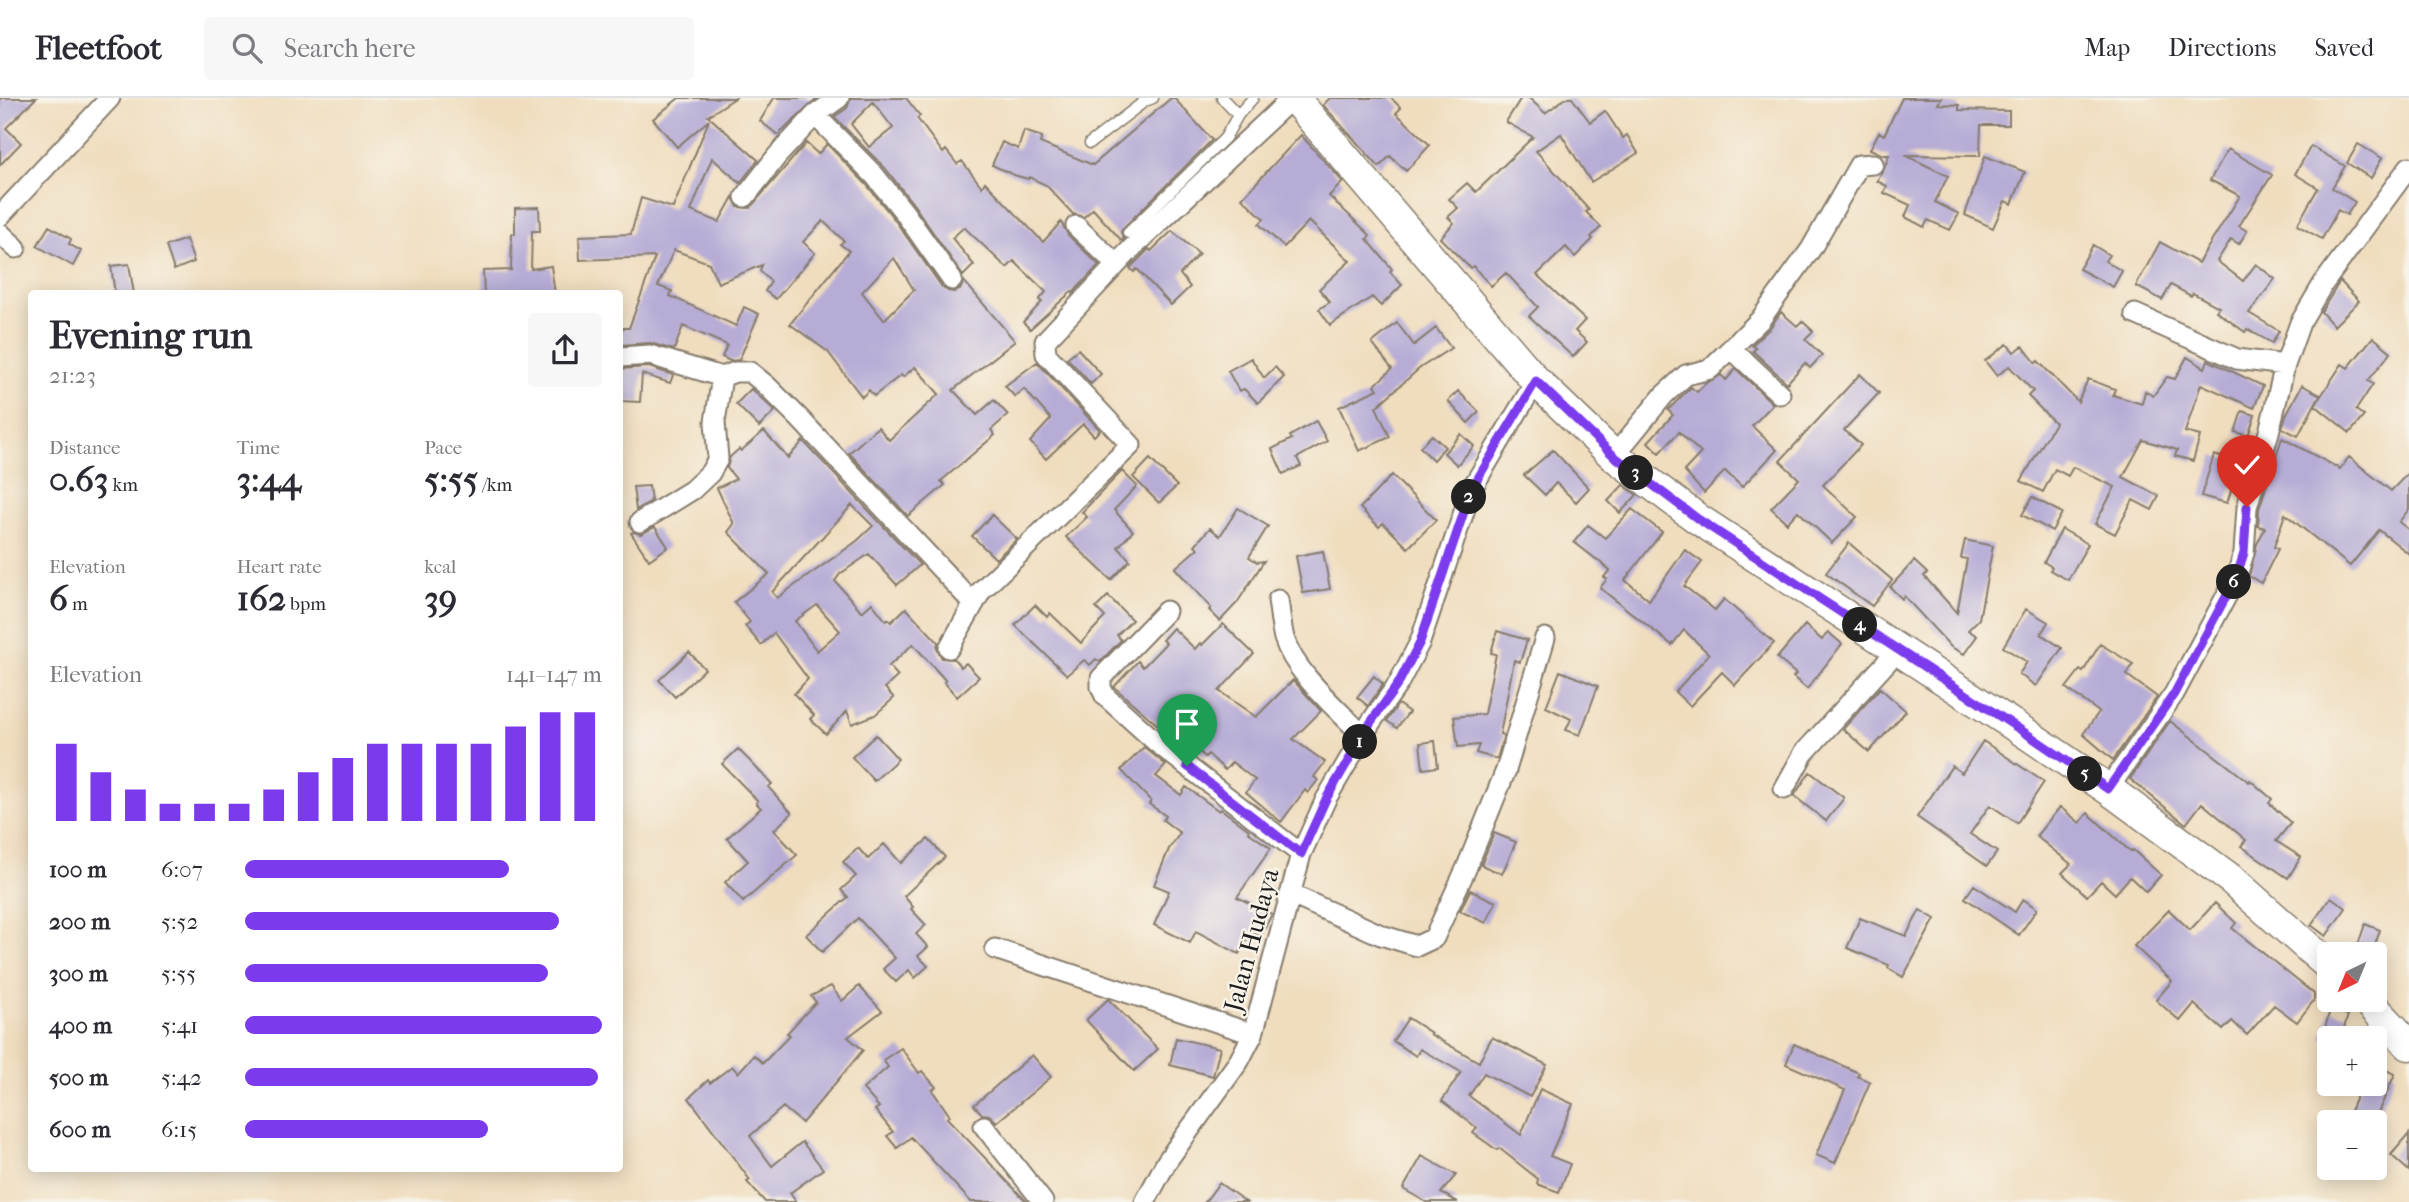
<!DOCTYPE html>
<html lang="en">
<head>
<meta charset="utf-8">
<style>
	:root { --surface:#fff; --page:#f7f7f7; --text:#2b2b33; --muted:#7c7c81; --line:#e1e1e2; --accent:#7c3aed }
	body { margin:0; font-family:"IM FELL French Canon",serif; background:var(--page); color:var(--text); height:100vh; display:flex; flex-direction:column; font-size:26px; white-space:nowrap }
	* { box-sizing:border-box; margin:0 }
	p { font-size:23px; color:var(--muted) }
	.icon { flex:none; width:38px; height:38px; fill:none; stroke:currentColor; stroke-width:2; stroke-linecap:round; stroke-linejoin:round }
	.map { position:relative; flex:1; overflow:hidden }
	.drawer { position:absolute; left:28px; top:192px; width:595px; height:882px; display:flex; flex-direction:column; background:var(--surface); border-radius:7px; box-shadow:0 4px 18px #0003 }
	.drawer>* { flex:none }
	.needle { width:46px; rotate:223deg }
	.fabs { position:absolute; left:2317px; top:844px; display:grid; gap:14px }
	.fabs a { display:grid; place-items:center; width:70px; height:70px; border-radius:7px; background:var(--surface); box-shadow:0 4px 18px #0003; font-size:35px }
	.pin { position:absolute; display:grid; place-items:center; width:60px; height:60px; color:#fff; margin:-72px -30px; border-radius:50% 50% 50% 0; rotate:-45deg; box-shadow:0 0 7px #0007 }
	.pin .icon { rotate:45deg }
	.km { position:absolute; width:35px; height:35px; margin:-18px; border-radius:50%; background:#222; color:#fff; font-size:19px; line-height:35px; text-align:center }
	.round { display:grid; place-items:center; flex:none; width:74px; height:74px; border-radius:7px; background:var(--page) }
	.head { display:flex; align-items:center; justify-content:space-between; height:119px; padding:0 21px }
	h1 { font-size:38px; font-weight:700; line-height:52px }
	.stats { display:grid; grid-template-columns:repeat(3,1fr); gap:10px; height:119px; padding:7px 21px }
	.stats div { display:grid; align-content:center }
	.stats b { font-size:35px; font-weight:700 }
	.stats small { font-size:19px; font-weight:400 }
	.stats p { font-size:19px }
	.chart { height:196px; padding:14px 21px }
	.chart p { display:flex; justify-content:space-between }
	.chart svg { width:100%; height:126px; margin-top:7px; stroke:var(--accent); stroke-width:6 }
	ul { padding:0 21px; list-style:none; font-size:23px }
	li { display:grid; grid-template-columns:112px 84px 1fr; align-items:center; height:52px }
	li i { height:18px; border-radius:9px; background:var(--accent) }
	header { display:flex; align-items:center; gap:42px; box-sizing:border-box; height:98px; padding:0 35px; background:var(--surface); border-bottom:2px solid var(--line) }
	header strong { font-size:33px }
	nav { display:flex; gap:38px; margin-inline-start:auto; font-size:24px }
	.search { width:490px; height:63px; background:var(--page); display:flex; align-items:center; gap:18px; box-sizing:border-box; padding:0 24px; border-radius:7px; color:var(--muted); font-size:26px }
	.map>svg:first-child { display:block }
	.building { fill:#b6acd6; fill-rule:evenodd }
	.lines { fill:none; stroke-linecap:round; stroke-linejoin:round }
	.lane-casing { stroke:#867c6d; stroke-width:13 }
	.street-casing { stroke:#867c6d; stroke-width:23 }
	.primary-casing { stroke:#867c6d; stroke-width:33 }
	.lane { stroke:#fff; stroke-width:10 }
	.street { stroke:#fff; stroke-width:19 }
	.primary { stroke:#fff; stroke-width:30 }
	.route-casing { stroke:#fff; stroke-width:14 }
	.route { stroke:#7c3aed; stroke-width:9 }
	.labels { text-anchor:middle; stroke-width:5; stroke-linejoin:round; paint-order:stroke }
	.street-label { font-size:26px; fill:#1c1c1c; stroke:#f7f3e8 }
</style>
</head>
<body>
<header>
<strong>Fleetfoot</strong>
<div class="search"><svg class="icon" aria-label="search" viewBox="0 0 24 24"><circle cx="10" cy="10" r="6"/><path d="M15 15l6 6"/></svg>Search here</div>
<nav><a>Map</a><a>Directions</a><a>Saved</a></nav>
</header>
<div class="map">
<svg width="2409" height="1104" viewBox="0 0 2409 1104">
	<rect width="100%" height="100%" fill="#f7f3e8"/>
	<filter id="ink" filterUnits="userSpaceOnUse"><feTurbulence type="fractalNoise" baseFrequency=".0143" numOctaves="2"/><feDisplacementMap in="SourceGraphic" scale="14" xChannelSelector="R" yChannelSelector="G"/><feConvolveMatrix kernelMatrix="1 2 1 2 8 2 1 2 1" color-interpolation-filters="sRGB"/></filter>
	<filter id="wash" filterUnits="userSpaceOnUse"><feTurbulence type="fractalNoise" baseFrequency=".00686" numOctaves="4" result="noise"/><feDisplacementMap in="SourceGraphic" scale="28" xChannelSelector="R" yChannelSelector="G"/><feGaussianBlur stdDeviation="1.57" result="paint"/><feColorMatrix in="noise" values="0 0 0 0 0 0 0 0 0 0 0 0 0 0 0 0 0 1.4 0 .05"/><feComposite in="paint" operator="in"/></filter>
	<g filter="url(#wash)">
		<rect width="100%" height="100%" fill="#f0ddbe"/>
		<g id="blocks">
			<path class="building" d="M0,0H36L6,30L21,45L0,67Z
				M679,0H735L708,18L758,62L740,85L712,60L691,113L719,124L733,99L738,109L750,110L806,45L818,56L827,46L866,86L894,121L942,189L948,193L954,194L960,192L964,183L1015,243L953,292L977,317L994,302L1008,317L991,332L995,337L941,383L945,387L908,418L849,355L878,329L889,342L939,296L915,269L903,279L901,277L874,298L869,292L862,299L828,254L790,226L849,153L840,146L844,143L823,123L803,144L815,155L776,201L765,193L771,184L760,173L762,167L718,185L709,165L674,152L658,188L672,193L670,198L736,228L744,209L759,216L739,262L730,263L722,259L727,247L683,228L674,252L650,245L620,247V230H629L655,159L580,162L579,138L631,136L641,100L673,110L709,22L677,49L653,21ZM894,160L914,192L884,222L862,194Z
				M774,0H818L778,37L760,23Z
				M851,0H906L920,18L917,20L943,55L946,52L957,66L962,63L982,89L985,84L1043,144L1061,124L1068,137L1099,167L1073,195L1071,194L1030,231L1023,224L1042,204L1039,202L1046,194L1014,163L1007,170L964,129L952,140L974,167L963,178L914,107L885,70L834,19L847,10ZM873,4L893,30L869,49L851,26Z
				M1171,0H1174L1212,42L1123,130L1121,134L1124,141L1122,143L1093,111L1084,119L1073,116L1046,87L1029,79L1028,81L1014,77L992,67L1002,44L1018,51L1024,33L1042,39L1040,45L1093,67Z
				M1330,0H1391L1401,10L1396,15L1430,47L1406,73L1390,58L1379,69L1323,7Z
				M1521,0H1529L1545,15L1566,0H1572L1590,24L1605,13L1623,40L1627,37L1638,55L1591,84L1561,36L1536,53L1589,112L1586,114L1601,129L1591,139L1593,141L1575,159L1566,149L1537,177L1585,222L1575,233L1587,244L1573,259L1529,218L1538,209L1506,175L1491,188L1473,168L1470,170L1440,140L1454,125L1448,119L1458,110L1449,101L1467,85L1476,94L1533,39L1506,24Z
				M1902,0H1941L1938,6L1959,7V12L2009,13V27H1981L1980,58L1905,57L1948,78L1935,104L1959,116L1950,132L1928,122L1924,129L1905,119L1910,107L1884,95L1887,88L1877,83L1884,71L1889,57H1883L1870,51L1879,34L1884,37Z
				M1301,37L1343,84L1329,98L1370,137L1367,141L1392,171L1390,174L1402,187L1381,208L1372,199L1330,227L1319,211L1330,204L1319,191L1350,163L1309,123L1284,149L1259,126L1264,121L1242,100Z
				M2358,46L2382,60L2371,80L2347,65Z
				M2311,48L2345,68L2332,90L2355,104L2347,117L2338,112L2322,141L2297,127L2318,90L2295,76Z
				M2228,51L2272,77L2239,128L2247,133L2239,146L2231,141L2217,163L2243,183L2256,166L2275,181L2249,215L2279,233L2272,245L2247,231L2245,234L2216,213L2219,209L2193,195L2191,198L2171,187L2162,202L2136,188L2160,144L2198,165L2240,98L2210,82Z
				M1985,58L2025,74L2012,106L2005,103L1993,130L1965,117Z
				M539,109L540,133H532L531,171L551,168L555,196H484L483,173L511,172L512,136H515V110Z
				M49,128L71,141L69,146L81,153L73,168L37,148Z
				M1172,133L1199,156L1180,176L1190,189L1171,207L1137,171L1134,174L1130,170L1149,151L1151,153Z
				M186,141L194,164L174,172L166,148Z
				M2093,147L2109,157L2105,163L2122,173L2113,189L2079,171Z
				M129,166L134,196H115L111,168Z
				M2340,183L2359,203L2334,228L2321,214Z
				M1781,214L1797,228L1802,223L1813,233L1805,241L1822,257L1810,270L1805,265L1787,285L1753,253L1756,250L1752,247L1769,231Z
				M1397,225L1414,247L1436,230L1451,250L1420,270L1376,309L1390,339L1359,353L1339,309L1378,291L1375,287L1392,271L1372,245Z
				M2373,239L2391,254L2368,283L2373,286L2356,312L2364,318L2350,335L2315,307L2342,266L2348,270Z
				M2007,246L2014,254L2023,248L2036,265L2038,263L2078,304L2088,281L2115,291L2113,297L2142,306L2145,293L2153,298L2167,279L2175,281L2187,259L2205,270L2208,262L2263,288L2254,310L2201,286L2185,334L2200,338L2193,363L2175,358L2177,352L2143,342L2123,379L2159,398L2152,412L2133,402L2115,436L2095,426L2115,389L2073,369L2068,378L2055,371L2043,394L2021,383L2055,325L2028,298L2033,293L2009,268L1997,278L1985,263Z
				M1078,251L1101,276L1091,286L1067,260Z
				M1251,260L1264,280L1275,269L1284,279L1258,305L1244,291L1239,293L1228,273Z
				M1037,264L1100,332L1094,338L1083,326L1046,361L1030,344L1051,321L1024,291L1015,299L1005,288Z
				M649,269L673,277L670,285L642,276L640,304L620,303V271Z
				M1736,271L1773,306L1752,328L1777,352L1742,389L1725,373L1704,395L1684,373L1701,355L1679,334L1659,355L1648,344L1673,317L1668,312L1691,289L1697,294L1706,285L1721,277L1726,282Z
				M1860,276L1879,295L1844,332L1861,347L1823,387L1857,419L1832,445L1798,413L1787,425L1771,410L1799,381L1780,363Z
				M2302,287L2320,297L2298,338L2282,330L2286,317Z
				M751,291L775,313L759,329L736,306Z
				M1458,293L1479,314L1468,325L1448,303Z
				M2242,313L2255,317L2248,338L2235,334Z
				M1316,323L1327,343L1297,360L1301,368L1283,376L1272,351L1292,341L1290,338Z
				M764,333L788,360L803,343L920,467L897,487L869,456L840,476L835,483L862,514L872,505L886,523L888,521L891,524L906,510L938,544L937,551L942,560L954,561L961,569L966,565L979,579L957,599L944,584L946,583L913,546L889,568L898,578L885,590L894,600L875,617L852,626L847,613L826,636L810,621L814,617L794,596L808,581L774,535L761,547L745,528L750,524L734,504L769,476L728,434L734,426L717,390L736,381L727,370L730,359L739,351L741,353ZM852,407L873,428L857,443L777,500L772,494ZM817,507L840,533L817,553L795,523Z
				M1461,336L1474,348L1457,367L1444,355Z
				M1432,337L1445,349L1433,362L1420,349Z
				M2282,340L2340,371L2349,359L2391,393L2409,374V411L2399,424L2409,432V456L2379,432L2350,468L2285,416L2274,449L2278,451L2261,485L2249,478L2257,446L2265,430L2258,428L2259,411Z
				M1553,352L1589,390L1576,404L1556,385L1545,397L1524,377Z
				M2214,357L2240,365L2227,405L2201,398Z
				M1150,361L1177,388L1159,405L1133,379Z
				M1122,373L1137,388L1114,412L1133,433L1118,449L1130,462L1111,482L1066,439L1087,419L1082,414Z
				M1392,377L1436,422L1408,450L1383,425L1379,429L1360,410Z
				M1623,387L1637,397L1620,415L1608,403Z
				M649,388L651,403L636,412L633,389Z
				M2032,399L2062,415L2052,433L2022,417Z
				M1238,410L1268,428L1249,459L1257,464L1264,463L1237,505L1220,523L1209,512L1211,510L1175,470L1198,450L1195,447L1210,430L1220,438Z
				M1632,411L1662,434L1625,482L1649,502L1685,452L1702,464L1684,488L1715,512L1724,501L1774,545L1735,587L1722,574L1690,608L1675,594L1709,556L1684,532L1672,547L1600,490L1607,481L1604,479L1610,472L1574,444L1588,427L1605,440Z
				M992,417L1017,441L996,461L972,438Z
				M655,429L668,449L649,462L631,435L633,434L641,436Z
				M2062,431L2088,446L2068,482L2050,472L2052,469L2044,464Z
				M1965,442L1993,448L1979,521L1968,532L1977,538L1964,556L1951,549L1904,498L1902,501L1890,489L1914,463L1927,475L1924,478L1957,515L1967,461L1961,460Z
				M1849,445L1892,482L1872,508L1826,475Z
				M1323,453L1330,491L1303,495L1296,458Z
				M1108,498L1132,522L1117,537L1121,542L1100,564L1096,561L1090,567L1084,562L1067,577L1015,527L1035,507L1047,519L1050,515L1081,545L1105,519L1096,510Z
				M2026,511L2048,524L2041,536L2062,550L2036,588L2019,576L2027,564L2003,549Z
				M1223,526L1254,556L1219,593L1256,619L1293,582L1321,613L1293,641L1325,664L1314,679L1318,682L1308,695L1305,692L1281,724L1246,694L1255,682L1232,664L1225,672L1208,656L1205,659L1188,643L1183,649L1114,589L1138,563L1143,569L1166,545L1162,542L1173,530L1195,551L1200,545L1202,547Z
				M1805,527L1822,542L1828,534L1842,546L1807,591L1793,579L1796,576L1777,560Z
				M1497,533L1527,542L1520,564L1514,562L1500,636L1504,637L1497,661L1476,655L1479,647L1458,649L1454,619L1484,616L1496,556L1491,555Z
				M2100,546L2133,566L2127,577L2157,599L2113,662L2083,636L2099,614L2066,590L2080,572L2083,574Z
				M689,554L705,571L675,599L659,582Z
				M1560,573L1598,588L1580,637L1566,632L1571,621L1546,609Z
				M1374,578L1383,586L1368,608L1357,599Z
				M1880,590L1906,613L1869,654L1843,631Z
				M1398,606L1409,614L1397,630L1387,623Z
				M2170,623L2249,684L2250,682L2272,701L2269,705L2291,725L2276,743L2301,759L2288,780L2241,748L2246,742L2202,705L2186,726L2130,681Z
				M876,637L898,661L874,683L852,659Z
				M1435,643L1438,669L1423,671L1420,645Z
				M1983,643L2044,684L2017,725L1990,707L1970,736L1997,754L1987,768L1917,719L1952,668L1962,675Z
				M1144,649L1166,667L1156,678L1181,697L1186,689L1219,713L1221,711L1249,732L1248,734L1271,750L1237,799L1272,816L1261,838L1251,833L1239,856L1196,833L1190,845L1154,827L1169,793L1154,787L1169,751L1180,735L1163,722L1166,718L1149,706L1151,703L1121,672Z
				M738,651L772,686L768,689L792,715L774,732L797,757L743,804L725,784L748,763L727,740L761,710L756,705L758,703L722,666Z
				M1810,674L1844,700L1826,723L1794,698Z
				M2060,709L2080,725L2088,715L2131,754L2133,752L2161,777L2146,794L2130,779L2115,796L2101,783L2087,798L2062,775L2071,766L2036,738Z
				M1494,735L1516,744L1502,776L1481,767Z
				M928,741L945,759L904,798L913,809L911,811L926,827L916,836L928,849L918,858L928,868L915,880L909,872L896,884L883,871L895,860L858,820L822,854L806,837L848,799L841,792L856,778L843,764L858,750L868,761L884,746L901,765Z
				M1974,787L2015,814L2023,801L2037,811L2019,837L1965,800Z
				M1470,792L1496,804L1486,825L1460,813Z
				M2331,799L2346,810L2326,838L2311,827Z
				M2215,805L2236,825L2232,830L2314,896V902L2297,924L2274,907L2247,937L2232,923L2223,932L2194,906L2180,923L2156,902L2172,883L2134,848L2169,812L2190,832Z
				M1920,812L1935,821L1903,879L1888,870L1889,867L1847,850L1860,820L1906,838Z
				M2365,826L2380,832L2372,856H2355Z
				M831,888L842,903L859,888L882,913L848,939L863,952L802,1025L783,1009L750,1038L772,1068L802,1044L823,1071L790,1095L796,1104H765L747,1084L750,1082L689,1000L708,982L710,985L732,968L738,975L754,957L763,965L790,937L787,935L816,904L811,898Z
				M1108,901L1158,951L1134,973L1086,922Z
				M2330,912L2348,917L2341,940H2322Z
				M1408,920L1431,935L1430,936L1479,964L1492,939L1547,967L1530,999L1484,975L1469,998L1521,1037L1540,991L1573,1006L1550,1058L1570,1066L1559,1094L1537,1086L1538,1081L1499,1050L1497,1052L1473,1035L1477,1030L1442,1003L1461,974L1420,951L1416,958L1393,943Z
				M1176,940L1220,950L1213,978L1170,967Z
				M1794,946L1859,975L1857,978L1870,984L1835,1065L1816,1057L1845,992L1786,966Z
				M901,950L919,975L922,973L936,989L932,992L950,1018L947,1020L1027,1104H971L911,1039L897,1050L887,1038L893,1034L875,1012L879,1009L863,991L888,969L883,962Z
				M1032,957L1051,979L997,1024L989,1017L982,1016L974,1007Z
				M2375,967L2395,976L2374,1024L2350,1013L2362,985H2375Z
				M2409,1036V1073L2391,1057Z
				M1422,1058L1456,1077L1441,1095L1458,1104H1426L1403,1091Z
				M1219,1085L1246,1104H1205Z"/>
		</g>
	</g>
	<g filter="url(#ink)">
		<use href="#blocks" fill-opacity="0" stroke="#867c6d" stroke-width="2"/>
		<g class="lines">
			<defs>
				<path id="lane" d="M1222,0L1238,17
					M1090,45L1145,3L1153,0
					M1128,135L1225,40L1238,17L1253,0"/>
				<path id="street" d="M815,17L875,78L904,114L952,182
					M745,99L777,58L815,17L839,0
					M0,118L110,0
					M1076,128L1116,166
					M0,135L16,150
					M2135,216L2237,261L2285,267
					M1732,251L1780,296
					M620,259L650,257L722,279L735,274H750L766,287L799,320L973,505
					M1614,358L1664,297L1686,277L1710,271L1760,222L1811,151L1859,67L1873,66
					M640,424L692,392L710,375L718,361L715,324L722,279
					M1278,502C1280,514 1281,528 1284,540C1295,576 1338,611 1363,638
					M1166,513L1101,580V589L1105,598L1156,644L1301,756
					M949,550L981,493L1131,347L1046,256L1045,243L1132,150L1292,0
					M1784,691L1804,655L1898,552
					M2108,691L2174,596L2236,480L2244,455L2247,409L2269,334L2285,267L2300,225L2323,186L2409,69
					M1290,796L1381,837L1417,848L1434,840L1466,771L1506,672L1545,540
					M995,851L1253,936
					M984,1028L1043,1104
					M1145,1104L1167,1063L1239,963L1253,936L1301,756L1326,701L1371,624L1398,586L1420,544L1472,390L1536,283"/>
				<path id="primary" d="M1294,0L1536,283L1614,358L1698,421L2030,638L2108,691L2232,782L2329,868
					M2366,901L2409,947"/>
			</defs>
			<use href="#lane" class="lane-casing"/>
			<use href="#street" class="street-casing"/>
			<use href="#primary" class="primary-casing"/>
			<use href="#lane" class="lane"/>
			<use href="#street" class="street"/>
			<use href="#primary" class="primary"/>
		</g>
	</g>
	<g class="lines" filter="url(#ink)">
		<defs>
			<path id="route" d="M1187,668L1301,756L1326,701L1371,624L1398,586L1420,544L1472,390L1536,283L1614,358L1698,421L2030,638L2108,691L2174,596L2236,480L2244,455L2247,409"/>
		</defs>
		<use href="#route" class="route-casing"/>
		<use href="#route" class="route"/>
	</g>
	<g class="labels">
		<g class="street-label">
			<text transform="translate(1251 842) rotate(-75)" y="9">Jalan Hudaya</text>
		</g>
	</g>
</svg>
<div class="fabs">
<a><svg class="needle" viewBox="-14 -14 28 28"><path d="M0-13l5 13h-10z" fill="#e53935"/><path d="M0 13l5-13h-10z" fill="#7c7c81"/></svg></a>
<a>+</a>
<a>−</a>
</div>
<div class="pin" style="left:1187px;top:668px;background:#1e9e55"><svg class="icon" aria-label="arrive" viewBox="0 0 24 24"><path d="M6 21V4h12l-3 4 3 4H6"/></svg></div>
<div class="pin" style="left:2247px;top:409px;background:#d93025"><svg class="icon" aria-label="check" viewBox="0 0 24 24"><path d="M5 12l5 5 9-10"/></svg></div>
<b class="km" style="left:1360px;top:644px">1</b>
<b class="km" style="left:1469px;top:399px">2</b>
<b class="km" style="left:1636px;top:375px">3</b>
<b class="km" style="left:1860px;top:527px">4</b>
<b class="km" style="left:2085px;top:676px">5</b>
<b class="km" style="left:2234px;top:484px">6</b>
<section class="drawer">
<div class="head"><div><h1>Evening run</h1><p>21:23</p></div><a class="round"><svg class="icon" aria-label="share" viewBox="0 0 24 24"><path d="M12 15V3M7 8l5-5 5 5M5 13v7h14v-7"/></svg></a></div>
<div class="stats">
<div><p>Distance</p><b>0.63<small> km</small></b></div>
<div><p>Time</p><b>3:44</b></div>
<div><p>Pace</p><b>5:55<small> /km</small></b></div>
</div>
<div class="stats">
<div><p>Elevation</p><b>6<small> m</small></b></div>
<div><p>Heart rate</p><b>162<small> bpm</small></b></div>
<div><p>kcal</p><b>39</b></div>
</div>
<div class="chart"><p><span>Elevation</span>141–147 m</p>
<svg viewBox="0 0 160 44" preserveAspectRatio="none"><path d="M5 44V17M15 44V27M25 44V33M35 44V38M45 44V38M55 44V38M65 44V33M75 44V27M85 44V22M95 44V17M105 44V17M115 44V17M125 44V17M135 44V11M145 44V6M155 44V6"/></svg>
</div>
<ul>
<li><b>100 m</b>6:07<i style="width:74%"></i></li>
<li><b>200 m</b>5:52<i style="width:88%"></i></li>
<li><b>300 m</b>5:55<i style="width:85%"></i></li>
<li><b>400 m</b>5:41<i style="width:100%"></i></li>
<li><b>500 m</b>5:42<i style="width:99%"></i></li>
<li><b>600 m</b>6:15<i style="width:68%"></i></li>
</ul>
</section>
</div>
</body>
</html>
